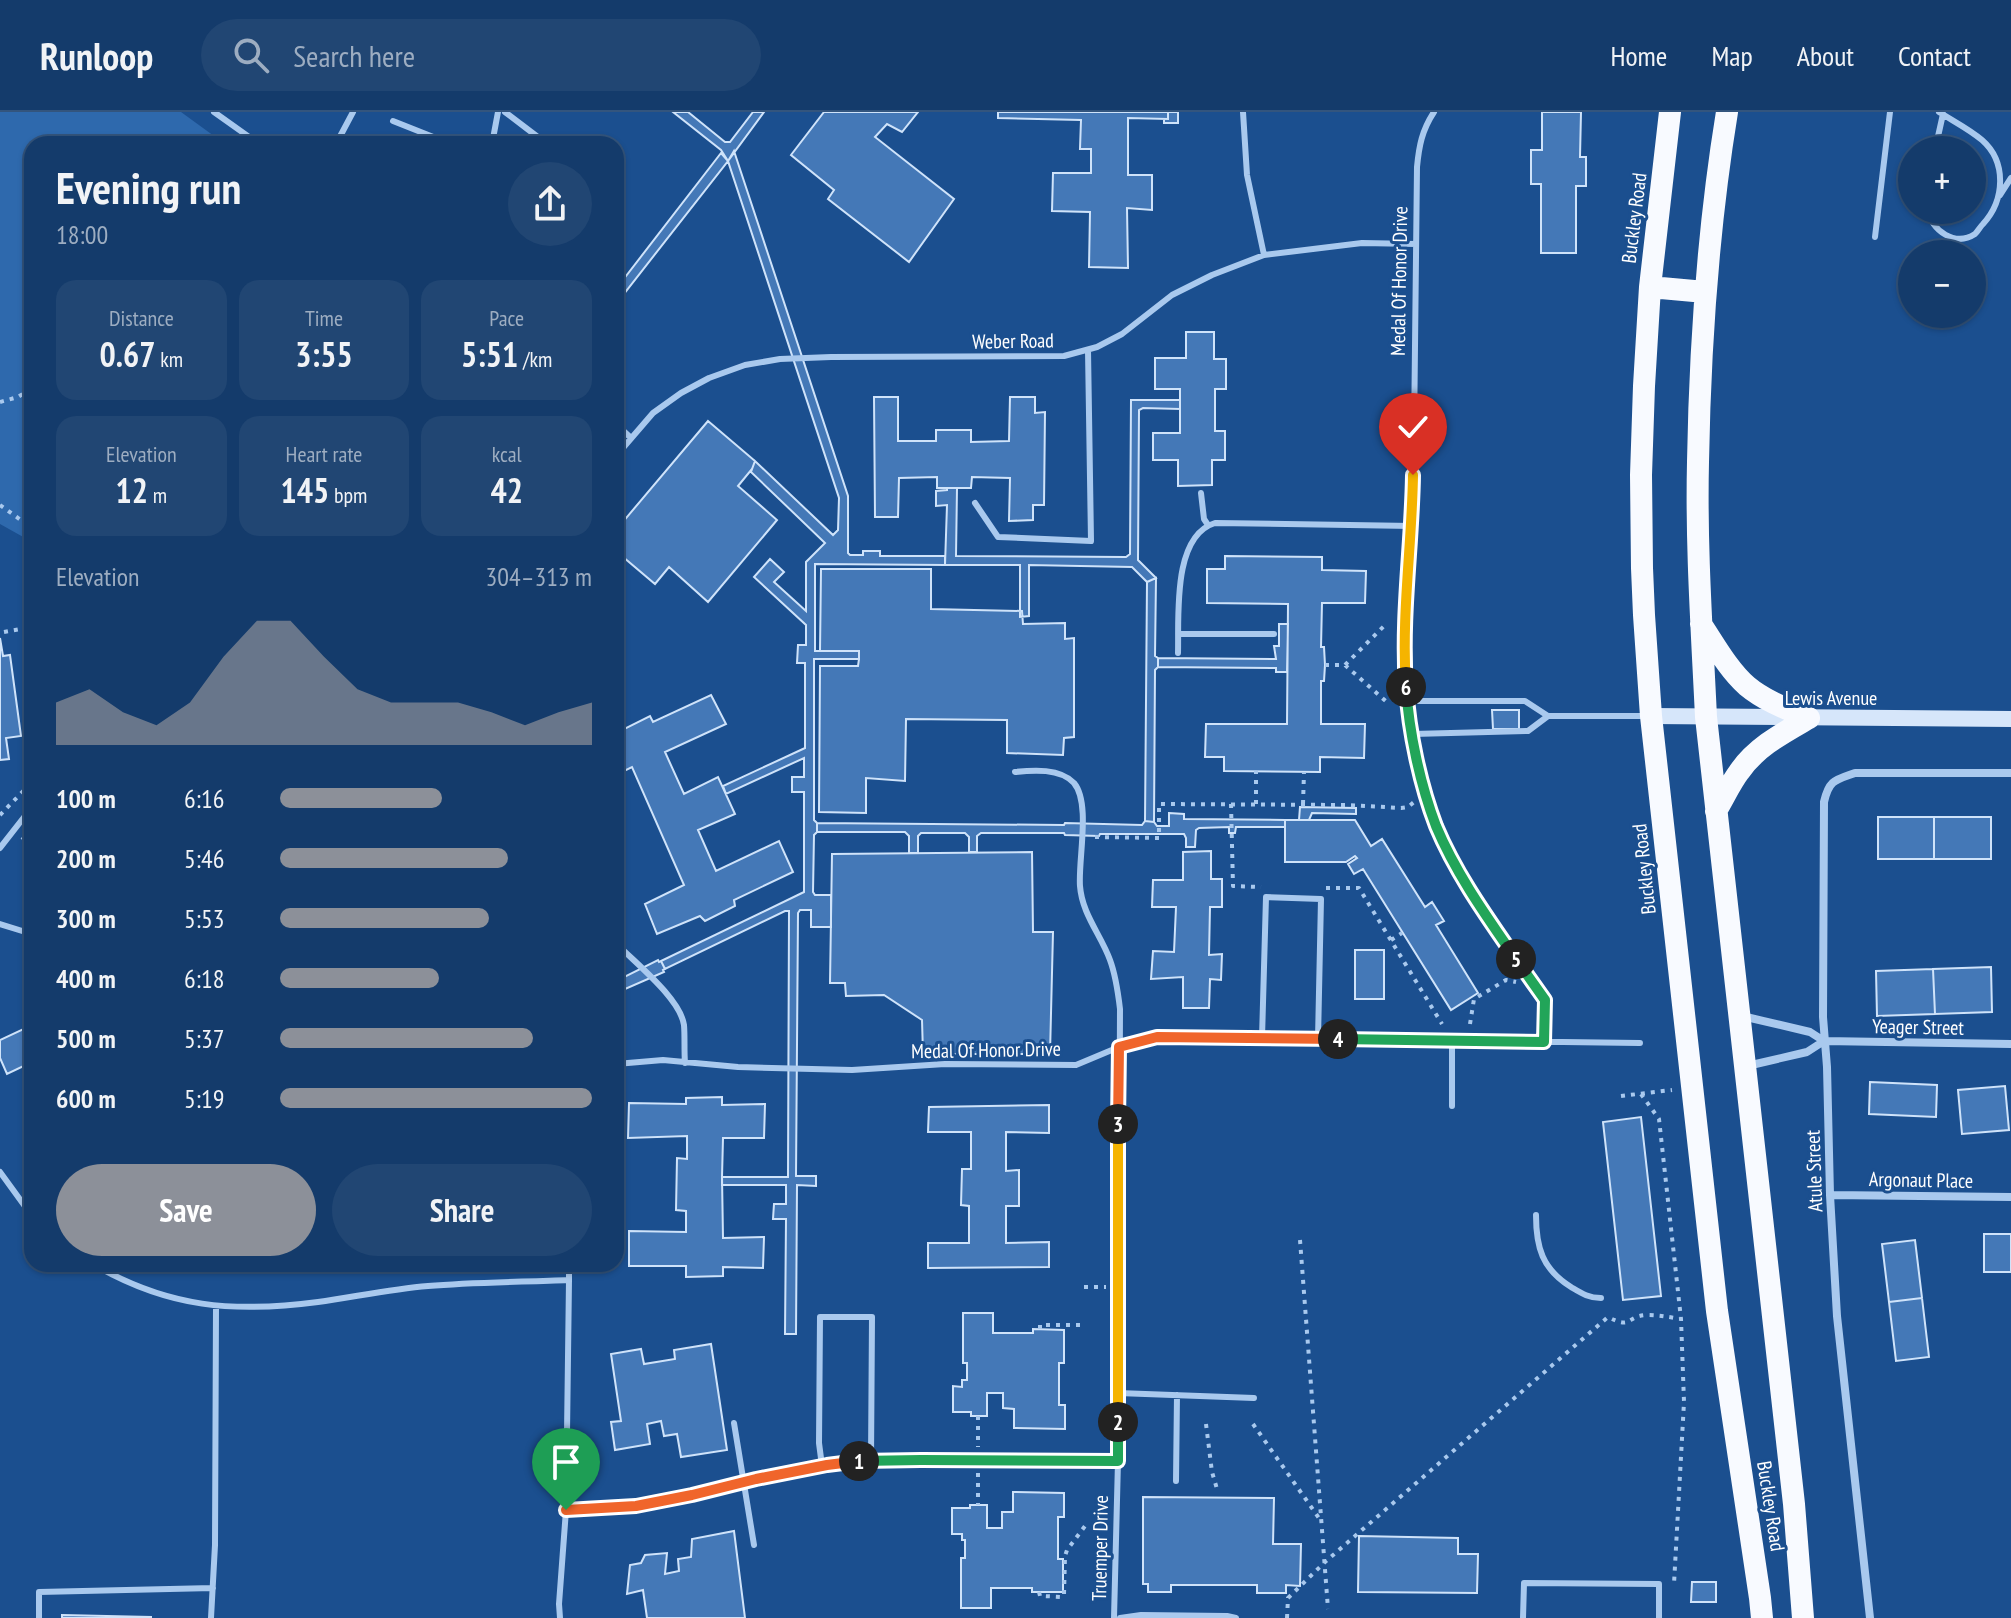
<!DOCTYPE html>
<html lang="en">
<head>
<meta charset="utf-8">
<style>
	:root { --surface:#143b6b; --page:#214673; --text:#f1f3f6; --muted:#9dadc1; --line:#33557e; --accent:#8c9099 }
	body { margin:0; font-family:"PT Sans Narrow",sans-serif; background:var(--page); color:var(--text); height:100vh; display:flex; flex-direction:column; font-size:30px; white-space:nowrap }
	* { box-sizing:border-box; margin:0 }
	p { font-size:26px; color:var(--muted) }
	.icon { flex:none; width:44px; height:44px; fill:none; stroke:currentColor; stroke-width:2; stroke-linecap:round; stroke-linejoin:round }
	.map { position:relative; flex:1; overflow:hidden }
	.details { position:absolute; left:24px; top:24px; width:600px; height:1136px; display:flex; flex-direction:column; background:var(--surface); border-radius:24px; box-shadow:0 2px 6px #0004,0 0 0 2px var(--line) }
	.details>* { flex:none }
	.buttons { position:absolute; left:1898px; top:24px; display:grid; gap:16px }
	.buttons a { display:grid; place-items:center; width:88px; height:88px; border-radius:50%; background:var(--surface); box-shadow:0 2px 6px #0004,0 0 0 2px var(--line); font-size:40px }
	.pin { position:absolute; display:grid; place-items:center; width:68px; height:68px; color:#fff; margin:-82px -34px; border-radius:50% 50% 50% 0; rotate:-45deg; box-shadow:0 0 8px #0007 }
	.pin .icon { rotate:45deg }
	.km { position:absolute; width:40px; height:40px; margin:-20px; border-radius:50%; background:#222; color:#fff; font-size:22px; line-height:40px; text-align:center }
	.round { display:grid; place-items:center; flex:none; width:84px; height:84px; border-radius:42px; background:var(--page) }
	.head { display:flex; align-items:center; justify-content:space-between; height:136px; padding:0 32px }
	h1 { font-size:44px; font-weight:700; line-height:60px }
	.figures { display:grid; grid-template-columns:repeat(3,1fr); gap:12px; height:136px; padding:8px 32px }
	.figures div { display:grid; align-content:center; border-radius:20px; background:var(--page); text-align:center }
	.figures b { font-size:34px; font-weight:700 }
	.figures small { font-size:22px; font-weight:400 }
	.figures p { font-size:22px }
	.chart { height:224px; padding:16px 32px }
	.chart p { display:flex; justify-content:space-between }
	.chart svg { width:100%; height:144px; margin-top:8px; fill:var(--accent); opacity:.7 }
	.primary-button { display:flex; gap:16px; margin-top:auto; padding:16px 32px }
	.primary-button a { flex:1; height:92px; border-radius:48px; background:var(--accent); color:#fff; font-size:32px; font-weight:700; line-height:92px; text-align:center }
	.primary-button a+a { background:var(--page); color:var(--text) }
	ul { padding:0 32px; list-style:none; font-size:26px }
	li { display:grid; grid-template-columns:128px 96px 1fr; align-items:center; height:60px }
	li i { height:20px; border-radius:10px; background:var(--accent) }
	header { display:flex; align-items:center; gap:48px; box-sizing:border-box; height:112px; padding:0 40px; background:var(--surface); border-bottom:2px solid var(--line) }
	header strong { font-size:38px }
	nav { display:flex; gap:44px; margin-inline-start:auto; font-size:28px }
	.search { width:560px; height:72px; background:var(--page); display:flex; align-items:center; gap:20px; box-sizing:border-box; padding:0 28px; border-radius:44px; color:var(--muted); font-size:30px }
	.map>svg:first-child { display:block }
	.green { fill:#2e69ad }
	.building { fill:#4478b7; stroke:#cfe3fa; stroke-width:2 }
	.lines { fill:none; stroke-linecap:round; stroke-linejoin:round }
	.path { stroke:#a9c9ee; stroke-width:4; stroke-dasharray:4 6; stroke-linecap:butt }
	.service { stroke:#a9c9ee; stroke-width:6 }
	.minor { stroke:#a9c9ee; stroke-width:8 }
	.secondary { stroke:#d6e6fa; stroke-width:16 }
	.trunk { stroke:#f8faff; stroke-width:22 }
	.split-1-casing { stroke:#fff; stroke-width:16 }
	.split-2-casing { stroke:#fff; stroke-width:16 }
	.split-3-casing { stroke:#fff; stroke-width:16 }
	.split-4-casing { stroke:#fff; stroke-width:16 }
	.split-5-casing { stroke:#fff; stroke-width:16 }
	.split-6-casing { stroke:#fff; stroke-width:16 }
	.split-7-casing { stroke:#fff; stroke-width:16 }
	.split-1 { stroke:#f0652b; stroke-width:10 }
	.split-2 { stroke:#22a559; stroke-width:10 }
	.split-3 { stroke:#f5b400; stroke-width:10 }
	.split-4 { stroke:#f0652b; stroke-width:10 }
	.split-5 { stroke:#22a559; stroke-width:10 }
	.split-6 { stroke:#22a559; stroke-width:10 }
	.split-7 { stroke:#f5b400; stroke-width:10 }
	.labels { text-anchor:middle; stroke-width:6; stroke-linejoin:round; paint-order:stroke }
	.street-label { font-size:20px; fill:#fff; stroke:#1b4f8f }
</style>
</head>
<body>
<header>
<strong>Runloop</strong>
<div class="search"><svg class="icon" aria-label="search" viewBox="0 0 24 24"><circle cx="10" cy="10" r="6"/><path d="M15 15l6 6"/></svg>Search here</div>
<nav><a>Home</a><a>Map</a><a>About</a><a>Contact</a></nav>
</header>
<div class="map">
<svg width="2011" height="1506" viewBox="0 0 2011 1506">
	<rect width="100%" height="100%" fill="#1b4f8f"/>
	<path class="green" d="M0,0H181L225,32H32V502L25,426L0,412Z"/>
	<path class="building" d="M673,0H688L725,30H730L753,0H764L728,49L721,38Z
		M824,0H918L902,20L887,12L875,25L954,87L909,150L828,87L834,78L791,43Z
		M998,0H1168V7L1128,6V63H1152V98L1127,96L1128,156L1089,155L1090,100L1052,99L1053,61H1091V37H1080L1081,8L998,6Z
		M1168,0H1178V11H1164V7H1168Z
		M1542,0H1581L1580,45H1586V74H1576V141H1541V72H1531V38H1542Z
		M734,39L848,384V441L850,443H863V439H880V444H945V453L815,452V539H859V547H814V708L817,711V720L814,723L813,780L815,783H831V815H811V798H800L798,801L796,1064H816V1074L797,1073L796,1222H785L786,1107H773L774,1092H786V1073H722V1065H788L789,799H785L665,857L661,849L804,780V680H792V665H804V646L726,682L723,674L805,636V551H797L798,533H806V513L754,465L770,447L784,460L774,470L806,499V450L825,431L751,360L755,349L833,423L838,418L839,386L728,49Z
		M721,41L728,49L616,192V177Z
		M1186,220H1214V247H1226V277H1215V319H1225V348H1212V373L1178,374V348H1153V321H1180V277H1155V246H1186Z
		M874,285H898V329H936V318H971V330L1009,329L1010,285H1035V301L1045,300L1044,393H1033V408L1009,409L1010,366L972,365L971,376H937V365L899,366L898,405H875Z
		M1131,288H1180V297L1143,296L1139,298L1138,448L1156,466L1147,470L1132,455L1029,453V504L1020,505V453H945L947,393L936,394V379L947,378V376H957L956,444L1126,445L1130,442Z
		M708,309L755,349L752,357L738,374L777,408L708,490L669,455L655,472L616,439V418Z
		M1225,444L1322,445V458L1366,459L1365,491H1322L1321,535H1324L1325,553L1324,569H1321V612H1365L1364,646L1320,645V660L1224,659V645H1205L1206,612H1287L1288,492L1207,491V457H1225Z
		M821,457H931V497L1022,499L1023,512L1065,511V527L1074,526V625L1064,626L1063,643L1007,641V608L906,607L905,669L866,666V701L819,700L820,554H858L859,547V539H820Z
		M1156,466L1155,544L1158,546V555L1155,558L1154,710L1145,709L1147,470Z
		M1279,512H1288L1287,560H1276V556L1158,555V546L1276,547L1274,534H1279Z
		M0,526L3,544L10,543L21,624L6,626L9,647L0,648Z
		M711,583L726,612L665,640L684,682L718,665L735,702L698,718L716,759L779,729L793,760L734,788L735,794L705,809L700,804L657,822L645,792L684,773L632,655L616,663V621L650,604L653,610Z
		M1492,598H1519V617H1493Z
		M1300,695L1356,696V702L1312,701L1309,708H1299Z
		M1169,701L1184,702V707L1285,708V715H1236L1235,721H1229V715L1199,716L1196,718L1195,735H1186V726L1184,722H1100L1099,724L1065,723L1064,721H981L977,724V740H969V725L965,721H921L918,724V741H909V724L905,720H817V711L1064,713L1065,711L1142,713L1145,709L1154,710L1157,714H1169Z
		M1878,705H1934V747H1878Z
		M1934,705H1991V747H1934Z
		M1285,708H1355L1371,734L1382,727L1425,795L1432,790L1444,809L1436,813L1478,881L1451,898L1363,757L1354,762L1348,752L1357,746L1355,744L1346,750H1285Z
		M1211,739V767H1222V795H1210L1209,843L1222,842L1221,868L1210,867L1209,896H1183V865L1151,867L1153,839L1174,840L1176,795H1152L1153,768H1183V740Z
		M1032,740L1033,820H1053L1050,942H923L922,908L884,883L846,884L845,871H830L832,742Z
		M1355,838H1384V887H1355Z
		M658,848L659,850L661,849L665,857L663,858L664,860L616,881V869Z
		M1991,855L1992,900L1935,902L1933,857Z
		M1933,857L1935,902L1877,904L1876,859Z
		M32,913V950L7,962L0,946V928Z
		M1870,970L1937,973L1936,1005L1869,1002Z
		M2005,974L2009,1018L1962,1022L1958,978Z
		M722,985V993L765,992L764,1026H723L722,1065L723,1126L764,1125L763,1156L723,1155V1164L686,1165V1154H629V1119L686,1120V1099L676,1098L677,1046L687,1047V1024L628,1026L629,991L686,992V986Z
		M1049,993V1021L1006,1020V1059L1019,1058V1094H1006V1131L1049,1130V1155L928,1156V1131H969V1094L961,1093L962,1057H971V1020H928L929,995Z
		M1641,1005L1661,1184L1623,1188L1603,1010Z
		M1984,1122H2011V1160H1984Z
		M1915,1128L1922,1186L1889,1190L1882,1132Z
		M1922,1186L1929,1245L1896,1249L1889,1190Z
		M963,1201H993V1221H1033V1217L1064,1218V1251H1059V1293H1065V1317L1014,1316V1297L1003,1296V1281H987V1304H971V1300H953V1274L962,1275V1268H967V1251H963Z
		M711,1232L727,1338L681,1345L677,1322L664,1324L661,1309L647,1312L650,1332L615,1338L611,1310L621,1309L611,1242L641,1237L644,1252L675,1247L674,1238Z
		M1013,1380L1064,1381V1405H1058V1447H1063V1480H1032V1476H991V1496H961V1446H965V1428H962V1422H952V1396H970V1393H987V1416H1002V1400H1013Z
		M1143,1385L1274,1386L1273,1432H1301L1300,1474L1286,1473V1481H1257V1473H1171V1480H1148V1472H1143Z
		M734,1419L745,1506H647L643,1478L627,1482L630,1453L641,1451L645,1443L667,1441L665,1462L679,1459L678,1447L691,1445L692,1427Z
		M1359,1424L1458,1426V1442H1478L1477,1481L1358,1480Z
		M1692,1470H1716V1490H1691Z
		M62,1503L151,1505V1506H62Z"/>
	<g class="lines">
		<path class="path" d="M32,201V217
			M32,233L30,240L32,252
			M0,290L18,285L32,276
			M0,393L29,414L32,472
			M4,520L32,515
			M1325,553H1345L1389,592
			M1345,553L1387,511
			M1231,692L1233,774L1261,775
			M1256,692V659
			M1303,692L1304,660
			M0,703L32,670
			M22,725L31,734
			M1095,725L1159,726V692L1348,693L1401,696L1408,695L1414,690
			M1326,776H1359L1442,912
			M1391,828L1402,821
			M1470,912L1474,887L1506,868L1516,870
			M1641,982L1659,1007L1681,1207L1684,1290L1674,1472
			M1621,984L1672,978
			M1300,1128L1328,1497
			M1084,1175H1106
			M1040,1217V1213H1084
			M978,1304V1335
			M1206,1312L1212,1360L1217,1377
			M1253,1312L1321,1409
			M978,1361V1393
			M1039,1480L1040,1484H1043L1062,1485L1064,1483L1065,1444L1067,1438L1085,1414
			M1287,1506L1288,1486L1325,1450L1608,1205C1633,1218 1625,1204 1647,1203C1659,1203 1669,1205 1681,1207"/>
		<path class="service" d="M214,0L259,32
			M505,0L547,32
			M1243,0L1247,63L1264,143
			M1434,0C1422,18 1419,34 1417,55L1413,414L1405,528L1407,589L1423,675L1436,713L1448,740L1471,779L1545,888L1544,930
			M393,9L451,32
			M336,32L353,0
			M492,32L498,0
			M1935,38L1943,2
			M2000,83L2011,66
			M616,94V95
			M1928,98C1932,119 1955,135 1975,122C1978,119 1980,115 1983,112C2005,88 2007,50 1982,28C1969,17 1953,9 1939,0
			M1875,125L1890,0
			M616,312L631,326
			M616,344L653,301L681,281L709,266L745,253L780,247L831,245L1064,244L1097,235L1122,222L1172,183L1212,163L1264,143L1362,131L1416,132
			M1201,381L1204,407L1208,413
			M975,391L998,425L1091,429L1088,238
			M1179,522H1274
			M1178,541C1179,505 1172,424 1215,411L1413,414
			M1407,589H1525L1548,604H1647
			M1413,622L1528,619L1548,604
			M1015,660C1033,658 1060,656 1074,671C1091,691 1078,748 1080,774C1082,802 1101,823 1110,848C1116,864 1118,880 1120,897L1118,1349L1114,1506
			M0,736L32,695
			M0,812L32,822
			M616,831C635,851 680,886 684,913C685,925 684,939 685,951
			M1262,926L1266,785L1321,787L1318,927
			M1452,929V994
			M616,952L663,948L738,955L852,958L945,952L1076,953L1119,935L1157,925L1640,931
			M0,1060L32,1104
			M1536,1103C1536,1135 1542,1157 1571,1175C1581,1181 1588,1186 1601,1186
			M93,1152C168,1196 234,1201 318,1190C354,1185 391,1177 428,1174C474,1170 522,1170 569,1168V1152
			M1118,1281L1254,1286
			M734,1311L754,1433
			M822,1354L819,1331L820,1205H872L871,1348
			M1176,1369L1177,1283
			M566,1398L636,1394L692,1383L756,1367L827,1353L871,1348L1118,1349
			M39,1506V1480L213,1476
			M211,1506L215,1433L216,1195
			M560,1506L559,1492L566,1398L569,1168
			M1120,1506L1141,1503L1227,1504L1236,1506
			M1523,1506L1524,1471L1659,1472V1506"/>
		<path class="minor" d="M1742,904L1810,920L1824,929
			M1824,929L2011,932
			M1747,954L1807,940L1824,929
			M1830,1083L2011,1085
			M1870,1506L1837,1204L1830,1083L1827,955L1823,905L1824,690C1829,668 1835,668 1855,661H2011"/>
		<path class="secondary" d="M1651,604L2011,607"/>
		<path class="trunk" d="M1670,0L1650,175L1644,274L1641,363L1642,456L1644,503L1651,604L1717,1199L1760,1486L1762,1506
			M1727,0C1708,116 1700,233 1698,350C1696,435 1702,520 1706,605L1794,1392L1803,1506
			M1650,175L1705,180
			M1701,512C1715,533 1728,557 1747,574C1765,589 1787,597 1809,606
			M1716,699C1724,686 1730,672 1739,660C1756,635 1783,621 1809,606"/>
	</g>
	<g class="lines">
		<defs>
			<path id="split-1" d="M566,1398L636,1394L692,1383L756,1367L827,1353L859,1349"/>
			<path id="split-2" d="M859,1349L921,1348L1118,1349V1310"/>
			<path id="split-3" d="M1118,1310V1012"/>
			<path id="split-4" d="M1118,1012L1119,935L1157,925L1338,927"/>
			<path id="split-5" d="M1338,927L1544,930L1545,888L1516,847"/>
			<path id="split-6" d="M1406,575C1409,620 1420,672 1436,714C1456,762 1487,805 1516,847"/>
			<path id="split-7" d="M1406,575C1401,504 1412,433 1413,363"/>
		</defs>
		<use href="#split-1" class="split-1-casing"/>
		<use href="#split-2" class="split-2-casing"/>
		<use href="#split-3" class="split-3-casing"/>
		<use href="#split-4" class="split-4-casing"/>
		<use href="#split-5" class="split-5-casing"/>
		<use href="#split-6" class="split-6-casing"/>
		<use href="#split-7" class="split-7-casing"/>
		<use href="#split-1" class="split-1"/>
		<use href="#split-2" class="split-2"/>
		<use href="#split-3" class="split-3"/>
		<use href="#split-4" class="split-4"/>
		<use href="#split-5" class="split-5"/>
		<use href="#split-6" class="split-6"/>
		<use href="#split-7" class="split-7"/>
	</g>
	<g class="labels">
		<g class="street-label">
			<text transform="translate(1634 106) rotate(-83)" y="7">Buckley Road</text>
			<text transform="translate(1399 169) rotate(-89)" y="7">Medal Of Honor Drive</text>
			<text transform="translate(1013 229) rotate(-1)" y="7">Weber Road</text>
			<text x="1831" y="593">Lewis Avenue</text>
			<text transform="translate(1644 757) rotate(-96)" y="7">Buckley Road</text>
			<text transform="translate(1918 915) rotate(1)" y="7">Yeager Street</text>
			<text transform="translate(986 938) rotate(-1)" y="7">Medal Of Honor Drive</text>
			<text transform="translate(1814 1059) rotate(-92)" y="7">Atule Street</text>
			<text transform="translate(1921 1068) rotate(1)" y="7">Argonaut Place</text>
			<text transform="translate(1771 1394) rotate(81)" y="7">Buckley Road</text>
			<text transform="translate(1100 1436) rotate(-89)" y="7">Truemper Drive</text>
		</g>
	</g>
</svg>
<div class="buttons">
<a>+</a>
<a>−</a>
</div>
<div class="pin" style="left:566px;top:1398px;background:#1e9e55"><svg class="icon" aria-label="arrive" viewBox="0 0 24 24"><path d="M6 21V4h12l-3 4 3 4H6"/></svg></div>
<div class="pin" style="left:1413px;top:363px;background:#d93025"><svg class="icon" aria-label="check" viewBox="0 0 24 24"><path d="M5 12l5 5 9-10"/></svg></div>
<b class="km" style="left:859px;top:1349px">1</b>
<b class="km" style="left:1118px;top:1310px">2</b>
<b class="km" style="left:1118px;top:1012px">3</b>
<b class="km" style="left:1338px;top:927px">4</b>
<b class="km" style="left:1516px;top:847px">5</b>
<b class="km" style="left:1406px;top:575px">6</b>
<section class="details">
<div class="head"><div><h1>Evening run</h1><p>18:00</p></div><a class="round"><svg class="icon" aria-label="share" viewBox="0 0 24 24"><path d="M12 15V3M7 8l5-5 5 5M5 13v7h14v-7"/></svg></a></div>
<div class="figures">
<div><p>Distance</p><b>0.67<small> km</small></b></div>
<div><p>Time</p><b>3:55</b></div>
<div><p>Pace</p><b>5:51<small> /km</small></b></div>
</div>
<div class="figures">
<div><p>Elevation</p><b>12<small> m</small></b></div>
<div><p>Heart rate</p><b>145<small> bpm</small></b></div>
<div><p>kcal</p><b>42</b></div>
</div>
<div class="chart"><p><span>Elevation</span>304–313 m</p>
<svg viewBox="0 0 160 44" preserveAspectRatio="none"><path d="M0 44V31L10 27L20 34L30 38L40 31L50 17L60 6L70 6L80 17L90 27L100 31L110 31L120 31L130 34L140 38L150 34L160 31V44z"/></svg>
</div>
<ul>
<li><b>100 m</b>6:16<i style="width:52%"></i></li>
<li><b>200 m</b>5:46<i style="width:73%"></i></li>
<li><b>300 m</b>5:53<i style="width:67%"></i></li>
<li><b>400 m</b>6:18<i style="width:51%"></i></li>
<li><b>500 m</b>5:37<i style="width:81%"></i></li>
<li><b>600 m</b>5:19<i style="width:100%"></i></li>
</ul>
<div class="primary-button"><a>Save</a><a>Share</a></div>
</section>
</div>
</body>
</html>
